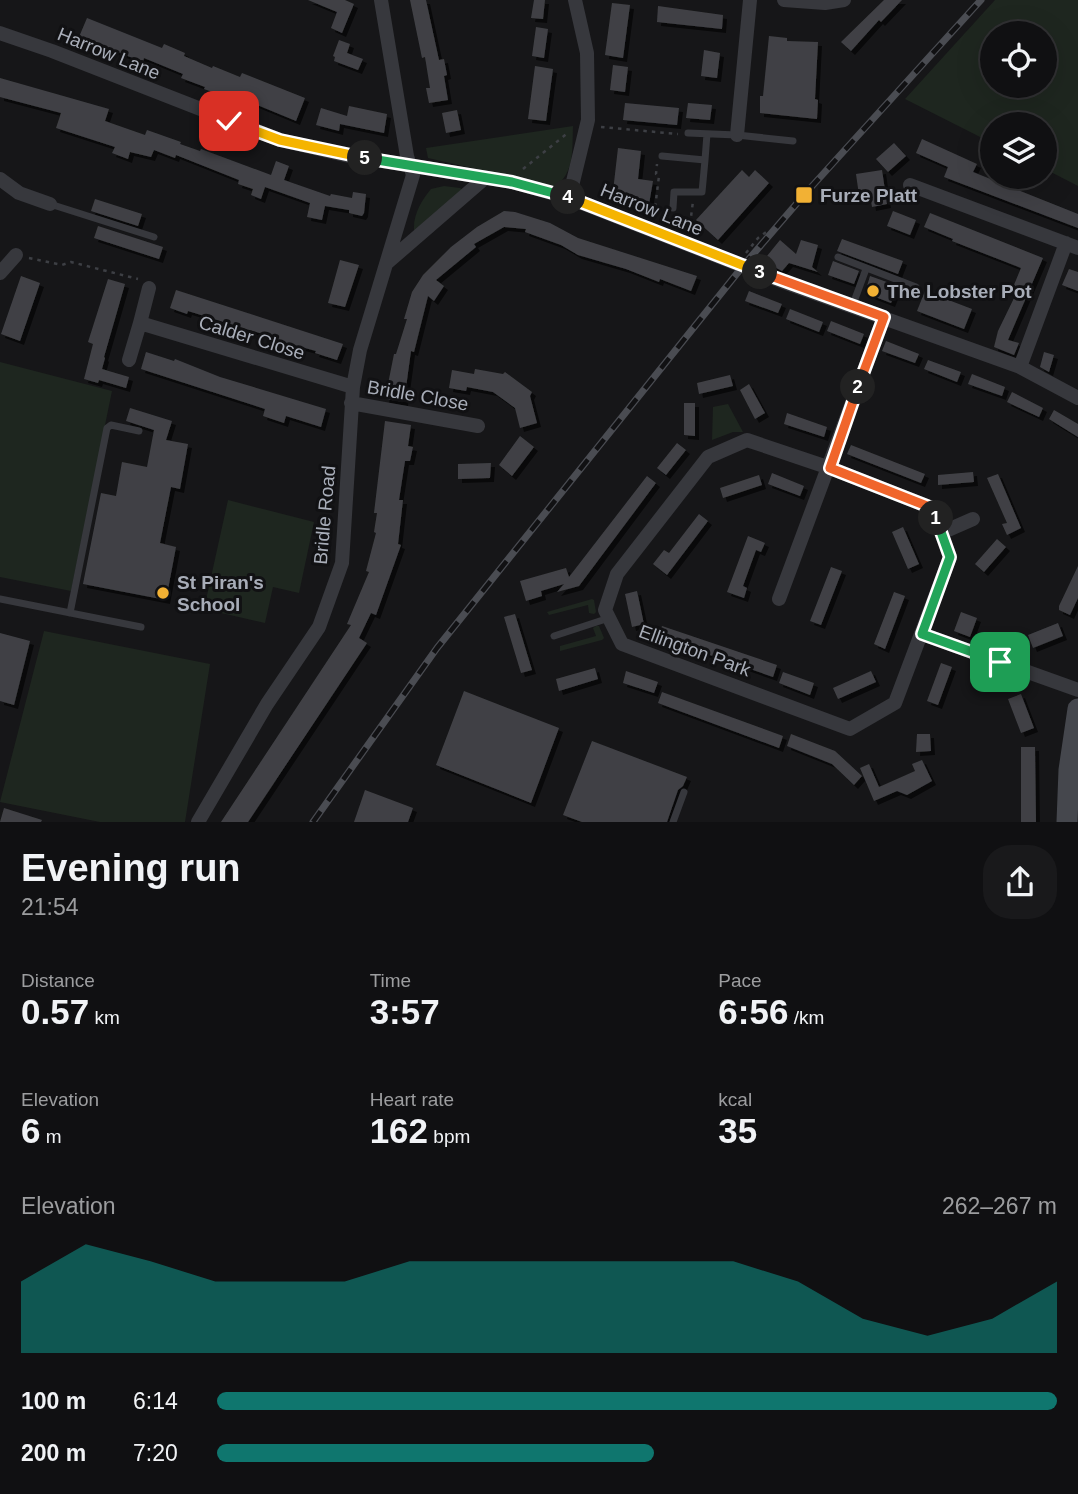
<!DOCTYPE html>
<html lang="en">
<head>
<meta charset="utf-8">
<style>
	:root { --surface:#101012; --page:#19191b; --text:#f1f3f6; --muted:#9c9d9f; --line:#303032; --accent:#0f766e }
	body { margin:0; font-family:Arial,sans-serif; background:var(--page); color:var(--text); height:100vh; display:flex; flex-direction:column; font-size:26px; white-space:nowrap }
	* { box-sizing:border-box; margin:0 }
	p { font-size:23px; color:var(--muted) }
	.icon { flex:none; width:38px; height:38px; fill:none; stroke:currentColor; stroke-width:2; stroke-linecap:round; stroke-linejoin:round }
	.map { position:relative; height:822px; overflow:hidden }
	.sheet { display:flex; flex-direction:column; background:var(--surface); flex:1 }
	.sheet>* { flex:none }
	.buttons { position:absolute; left:980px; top:21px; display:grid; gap:14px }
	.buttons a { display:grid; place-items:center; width:77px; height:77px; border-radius:50%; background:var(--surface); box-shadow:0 7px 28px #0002,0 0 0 2px var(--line); font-size:35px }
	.pin { position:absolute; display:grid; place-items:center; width:60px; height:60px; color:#fff; margin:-30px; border-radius:14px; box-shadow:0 4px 10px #0006 }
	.km { position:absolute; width:35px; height:35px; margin:-18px; border-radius:50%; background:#222; color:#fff; font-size:19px; line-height:35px; text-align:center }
	.round { display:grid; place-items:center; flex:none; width:74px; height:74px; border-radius:28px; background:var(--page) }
	.headline { display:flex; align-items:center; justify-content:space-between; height:119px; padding:0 21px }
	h1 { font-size:38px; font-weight:800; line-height:52px }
	.stats { display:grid; grid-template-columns:repeat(3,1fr); gap:10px; height:119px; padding:7px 21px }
	.stats div { display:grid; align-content:center }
	.stats b { font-size:35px; font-weight:800 }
	.stats small { font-size:19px; font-weight:400 }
	.stats p { font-size:19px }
	.chart { height:196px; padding:14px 21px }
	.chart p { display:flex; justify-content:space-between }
	.chart svg { width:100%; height:126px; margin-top:7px; fill:var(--accent); opacity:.7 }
	ul { padding:0 21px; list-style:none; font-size:23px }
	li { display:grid; grid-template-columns:112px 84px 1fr; align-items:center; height:52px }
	li i { height:18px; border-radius:9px; background:var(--accent) }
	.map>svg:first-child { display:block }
	.green { fill:#1e261f; fill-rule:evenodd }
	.building { fill:#404145; filter:url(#shadow) }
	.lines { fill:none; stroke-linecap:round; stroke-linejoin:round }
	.path { stroke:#3d3f44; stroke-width:2.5; stroke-dasharray:3.5 5; stroke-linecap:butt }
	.lane { stroke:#37383d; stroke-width:7 }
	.street { stroke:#37383d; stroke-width:14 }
	.secondary { stroke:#45474d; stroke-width:21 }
	.rail-casing { stroke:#4a4c52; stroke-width:7 }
	.rail { stroke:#111113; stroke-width:4.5; stroke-dasharray:13; stroke-linecap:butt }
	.split-1-casing { stroke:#fff; stroke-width:14 }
	.split-2-casing { stroke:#fff; stroke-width:14 }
	.split-3-casing { stroke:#fff; stroke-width:14 }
	.split-4-casing { stroke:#fff; stroke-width:14 }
	.split-5-casing { stroke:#fff; stroke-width:14 }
	.split-6-casing { stroke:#fff; stroke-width:14 }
	.split-1 { stroke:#22a559; stroke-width:9 }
	.split-2 { stroke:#f0652b; stroke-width:9 }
	.split-3 { stroke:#f0652b; stroke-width:9 }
	.split-4 { stroke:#f5b400; stroke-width:9 }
	.split-5 { stroke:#22a559; stroke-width:9 }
	.split-6 { stroke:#f5b400; stroke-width:9 }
	.poi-dot { fill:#f2b134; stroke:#111113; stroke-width:2.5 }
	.labels { text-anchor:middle; stroke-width:6; stroke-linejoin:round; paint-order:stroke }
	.street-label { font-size:19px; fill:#a8adb8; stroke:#111113 }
	.poi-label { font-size:19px; font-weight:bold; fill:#a8adb8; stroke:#111113; text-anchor:start }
</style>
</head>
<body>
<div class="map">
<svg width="1078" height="822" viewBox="0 0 1078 822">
	<defs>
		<filter id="shadow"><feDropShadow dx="4" dy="4" stdDeviation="0" flood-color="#0009"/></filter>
	</defs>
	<rect width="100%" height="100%" fill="#161618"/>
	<path class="green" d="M995,0H1078V186L1045,169V124H992V143L905,99ZM992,33H1045V86H992Z
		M573,126C572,149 575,172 555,187L428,158L426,148Z
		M444,186L460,188L466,192L419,232L414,230C413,214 422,200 431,189Z
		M0,362L112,391L71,591L0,577Z
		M728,404L743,432H733L712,440L713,407Z
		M228,500L314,522L299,593L273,587L265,623L204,609Z
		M592,599L594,600L596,612L594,614L589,613L588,605L549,615L547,612Z
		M596,626H599L604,638L602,640L560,651V646L596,636L593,628Z
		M44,631L210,664L185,822H100L0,802Z"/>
	<path class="building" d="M308,0H345L354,4L342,33L331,28L337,12Z
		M410,0H426L439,60L444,59L447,75L444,76L448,100L429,103L426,88H430L425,57L422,58Z
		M534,0H545L543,19L531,18Z
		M884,0H902L881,22L879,20L851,51L841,42Z
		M612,3L630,5L623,58L605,55Z
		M658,6L723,15L722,29L657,22Z
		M87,18L162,48L164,44L185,53L184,56L212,68L213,66L240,77L242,73L305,98L296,121L250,102L249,105L204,89L205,87L181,78L183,74L144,58L143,62L79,37Z
		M536,27L548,29L544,58L532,56Z
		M769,36L787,38V41L818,42L815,99L818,100L817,119L760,113V96H763Z
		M339,40L350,44L347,53L363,59L358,70L334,61L335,57L333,56Z
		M704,50L720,53L717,78L701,76Z
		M613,65L628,67L625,92L610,90Z
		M535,66L553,69L546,121L528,119Z
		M0,78L109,109L105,121L145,135L147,130L181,142L180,144L200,151L201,149L271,175L276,161L289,166L284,180L330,196L331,194L352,198L353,192L366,194L364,213L362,216L349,213V210L325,206L322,220L307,217L310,203L265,187L261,199L251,195L253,189L238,184L239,180L176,155L175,158L154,150L151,157L130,152L128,159L112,153L115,147L56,128L61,113L0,97Z
		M625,103L679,108L677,125L623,120Z
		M688,103L712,105L710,120L686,118Z
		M349,106L387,114L384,133L340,124L339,131L316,125L321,108L347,116Z
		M457,110L461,130L446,133L442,113Z
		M922,139L977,164L973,172L1078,214V228L944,177L948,167L916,153Z
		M894,143L906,156L888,172L876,159Z
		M618,148L641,151L638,179L653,181L649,204L612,200Z
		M742,170L749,177L755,170L769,183L718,240L696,220Z
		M882,170L887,204L872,207L870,194L859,195L856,174Z
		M95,199L142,214L138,226L91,211Z
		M504,211L515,212L550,223L578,238L697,276L691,291L660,279L659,282L626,269L578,255L561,245L525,232L526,229L504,227L474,244L476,247L436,280L444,286L434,301L428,296L414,352L411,351L404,402L385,399L394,354H396L407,319H404L412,292L423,275L451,247L477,227Z
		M893,211L916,220L910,235L887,226Z
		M930,213L1043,258L1008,340L1019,343L1014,355L994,347L998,331L1016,294L1011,292L1021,268L952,241L953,239L924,227Z
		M98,226L163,247L159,259L94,238Z
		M842,239L903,261L898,274L837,251Z
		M780,240L796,254L801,240L818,245L812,267L818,272L789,263L782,271L763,261Z
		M340,260L359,265L345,307L328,303Z
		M833,261L859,271L854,284L828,275Z
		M1069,269L1078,272V291L1062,285Z
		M21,276L40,283L20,341L1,334Z
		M870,276L898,286L891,303L865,293Z
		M108,279L125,284L104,357L105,358L102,369L129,377L126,388L99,380L98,383L84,379L93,344L88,342Z
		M176,290L343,344L337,360L315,353L316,351L265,337L266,335L188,311L187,314L170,308Z
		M749,291L782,304L778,313L745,301Z
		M925,291L972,309L964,329L917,311Z
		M790,309L823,322L819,332L786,319Z
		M831,321L864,334L860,344L827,331Z
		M886,341L919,354L915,363L882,351Z
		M146,352L174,361L175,359L220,377L326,409L321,427L286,416L284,423L263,416L265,409L141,369Z
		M1044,352L1054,355L1049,372L1040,367Z
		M928,360L961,372L957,382L924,369Z
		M475,369L503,374L505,372L532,392L530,396L537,423L520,428L515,408L493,392L467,387L466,391L449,388L452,370L474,374Z
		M972,374L1005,387L1002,396L968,384Z
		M730,375L733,386L699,394L697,383Z
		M749,384L765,413L755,419L740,390Z
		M1012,392L1043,408L1039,417L1007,402Z
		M684,403H695V436L684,435Z
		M130,408L172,421L166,440L188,444L180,489L171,487L160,543L176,547L166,600L83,584L101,493L116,496L122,462L147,467L154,430L126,421Z
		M1054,410L1078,424V437L1049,419Z
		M787,413L827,427L824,437L784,424Z
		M385,421L411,425L408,446L413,447L410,461H405L399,500H403L398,544L401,545L376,615L371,613L359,638L367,643L248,822H221L351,625L347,624L369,572L366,571L376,533L374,532L377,513H374Z
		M520,436L534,447L512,476L499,465Z
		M677,443L686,450L666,475L657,468Z
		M851,445L925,474L921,483L847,454Z
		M491,463L490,478L458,479V464Z
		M973,472L974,482L938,485V475Z
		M772,473L804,486L800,496L768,484Z
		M998,474L1021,528L1007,535L1002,524L1007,523L987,478Z
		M759,475L762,485L723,498L720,488Z
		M647,476L656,483L579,586L557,592L564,584L541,591L542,596L526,601L520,581L566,568L569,577Z
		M699,514L708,521L667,575L653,564L664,550L669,553Z
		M903,527L919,564L908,569L892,532Z
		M748,536L765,543L761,552L756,550L743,586L747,588L744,598L727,592Z
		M997,539L1006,547L984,572L975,564Z
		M1078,566V598L1070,615L1059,610V606Z
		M831,567L842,571L821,625L810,621Z
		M637,591L644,624L632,627L625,594Z
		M894,592L905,596L885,649L874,644Z
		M961,612L977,618L970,637L954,631Z
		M515,614L532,670L521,673L504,617Z
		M1058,623L1063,636L1033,648L1028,635Z
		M662,626L777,665L773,677L658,637Z
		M1010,632L1024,637L1018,652L1004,647Z
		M0,633L30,641L14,705L0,701Z
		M941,663L952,667L938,705L927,701Z
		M595,668L598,679L559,691L556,679Z
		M626,671L658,682L654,693L623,683Z
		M871,671L876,682L838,699L833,688Z
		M783,672L814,683L810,695L779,683Z
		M464,691L559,728L531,803L436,765Z
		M662,692L783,736L779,748L658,703Z
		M1021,694L1034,728L1021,733L1008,699Z
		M791,734L835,751L862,776L854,785L832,764L787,746Z
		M917,734H930L931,751L916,752Z
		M592,741L687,777L683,786L678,790L667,822H582L563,815Z
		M1021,747H1035L1036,822H1021Z
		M922,760L932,781L907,795L897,791L874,801L860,768L869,764L879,787L915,771L912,764Z
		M365,790L413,808L408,822H354Z
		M4,808L42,820L41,822H0Z"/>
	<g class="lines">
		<path class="path" d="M601,127L678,134
			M523,169L569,132
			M651,214L655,208L659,176L656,174L657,164
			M692,231L695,227L691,217L693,201
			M746,253L758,238L769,230
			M29,258L62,265L71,262L138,279"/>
		<path class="lane" d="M688,133L737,135L793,141
			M662,156L705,160L707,134
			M50,204L154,237
			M673,208L674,192H702L705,160
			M838,257L916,287
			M852,307L866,269
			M0,599L141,627
			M70,613L107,428L111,425L139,431
			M554,636L609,618
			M673,822L684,792"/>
		<path class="street" d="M784,0L825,3L844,0
			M0,33L52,51L280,140L345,155L512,182L569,198L786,283L1020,367L1078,398
			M737,135L750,0
			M0,179L19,193L50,204
			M910,185L1078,248
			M569,198L588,120L587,53L575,0
			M388,262L485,178
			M0,273L16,255
			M149,288L140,323L353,387
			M129,360L140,323
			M1020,367L1066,243
			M351,403L478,426
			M747,440L830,468L932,508L950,557L895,703L850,729L622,644L605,610L617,574L708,457Z
			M941,533L973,519
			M779,599L884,317
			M922,634L1078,690
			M198,822L267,704L319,627L342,563L353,387L360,350L413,175L407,156L381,0"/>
		<path class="secondary" d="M1067,822L1069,770L1078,709"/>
		<defs>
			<path id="rail" d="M313,822L437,648L743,266L804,195L981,0"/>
		</defs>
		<use href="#rail" class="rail-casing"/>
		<use href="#rail" class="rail"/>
	</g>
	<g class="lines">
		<defs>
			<path id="split-1" d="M936,518L950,557L922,634L1000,662"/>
			<path id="split-2" d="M858,387L830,468L932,508L936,518"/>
			<path id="split-3" d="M760,272L884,317L858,387"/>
			<path id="split-4" d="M568,197L760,272"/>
			<path id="split-5" d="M365,158L512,182L568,197"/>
			<path id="split-6" d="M229,121L280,140L365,158"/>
		</defs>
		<use href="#split-1" class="split-1-casing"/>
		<use href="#split-2" class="split-2-casing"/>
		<use href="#split-3" class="split-3-casing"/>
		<use href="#split-4" class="split-4-casing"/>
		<use href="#split-5" class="split-5-casing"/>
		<use href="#split-6" class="split-6-casing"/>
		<use href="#split-1" class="split-1"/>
		<use href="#split-2" class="split-2"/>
		<use href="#split-3" class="split-3"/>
		<use href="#split-4" class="split-4"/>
		<use href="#split-5" class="split-5"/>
		<use href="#split-6" class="split-6"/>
	</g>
	<g class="poi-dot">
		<rect x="795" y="186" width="18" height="18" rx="3.5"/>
		<circle cx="873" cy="291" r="7"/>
		<circle cx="163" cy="593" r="7"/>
	</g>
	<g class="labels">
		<g class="street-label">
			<text transform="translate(109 53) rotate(22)" y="7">Harrow Lane</text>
			<text transform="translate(652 209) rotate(22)" y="7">Harrow Lane</text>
			<text transform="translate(252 337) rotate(17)" y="7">Calder Close</text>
			<text transform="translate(418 395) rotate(10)" y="7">Bridle Close</text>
			<text transform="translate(324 515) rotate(-85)" y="7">Bridle Road</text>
			<text transform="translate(695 650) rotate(20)" y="7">Ellington Park</text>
		</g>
		<g class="poi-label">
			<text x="820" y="202">Furze Platt</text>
			<text x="887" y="298">The Lobster Pot</text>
			<text x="177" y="589">St Piran's<tspan x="177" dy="22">School</tspan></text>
		</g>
	</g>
</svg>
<div class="buttons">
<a><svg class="icon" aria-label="locate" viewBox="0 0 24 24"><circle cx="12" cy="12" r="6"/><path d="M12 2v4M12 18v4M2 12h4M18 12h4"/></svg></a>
<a><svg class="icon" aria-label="layers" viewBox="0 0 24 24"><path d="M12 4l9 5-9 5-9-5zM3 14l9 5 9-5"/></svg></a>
</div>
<div class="pin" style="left:1000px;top:662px;background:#1e9e55"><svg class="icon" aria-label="arrive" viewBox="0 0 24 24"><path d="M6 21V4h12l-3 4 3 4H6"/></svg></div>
<div class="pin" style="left:229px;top:121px;background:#d93025"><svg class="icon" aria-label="check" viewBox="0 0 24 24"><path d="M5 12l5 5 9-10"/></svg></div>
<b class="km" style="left:936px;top:518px">1</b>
<b class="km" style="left:858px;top:387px">2</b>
<b class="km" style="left:760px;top:272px">3</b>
<b class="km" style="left:568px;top:197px">4</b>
<b class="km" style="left:365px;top:158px">5</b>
</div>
<section class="sheet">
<div class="headline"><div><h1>Evening run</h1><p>21:54</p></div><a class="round"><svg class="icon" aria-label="share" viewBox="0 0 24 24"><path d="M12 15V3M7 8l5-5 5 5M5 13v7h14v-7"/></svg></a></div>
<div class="stats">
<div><p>Distance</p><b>0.57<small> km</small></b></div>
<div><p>Time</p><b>3:57</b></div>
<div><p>Pace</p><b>6:56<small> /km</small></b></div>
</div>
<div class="stats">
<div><p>Elevation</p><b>6<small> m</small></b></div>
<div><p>Heart rate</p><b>162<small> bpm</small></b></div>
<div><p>kcal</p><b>35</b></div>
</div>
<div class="chart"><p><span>Elevation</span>262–267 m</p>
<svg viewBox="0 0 160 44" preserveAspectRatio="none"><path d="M0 44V19L10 6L20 12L30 19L40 19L50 19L60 12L70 12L80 12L90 12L100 12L110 12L120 19L130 32L140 38L150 32L160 19V44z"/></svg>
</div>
<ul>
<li><b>100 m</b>6:14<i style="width:100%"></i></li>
<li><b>200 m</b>7:20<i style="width:52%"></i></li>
</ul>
</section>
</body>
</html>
